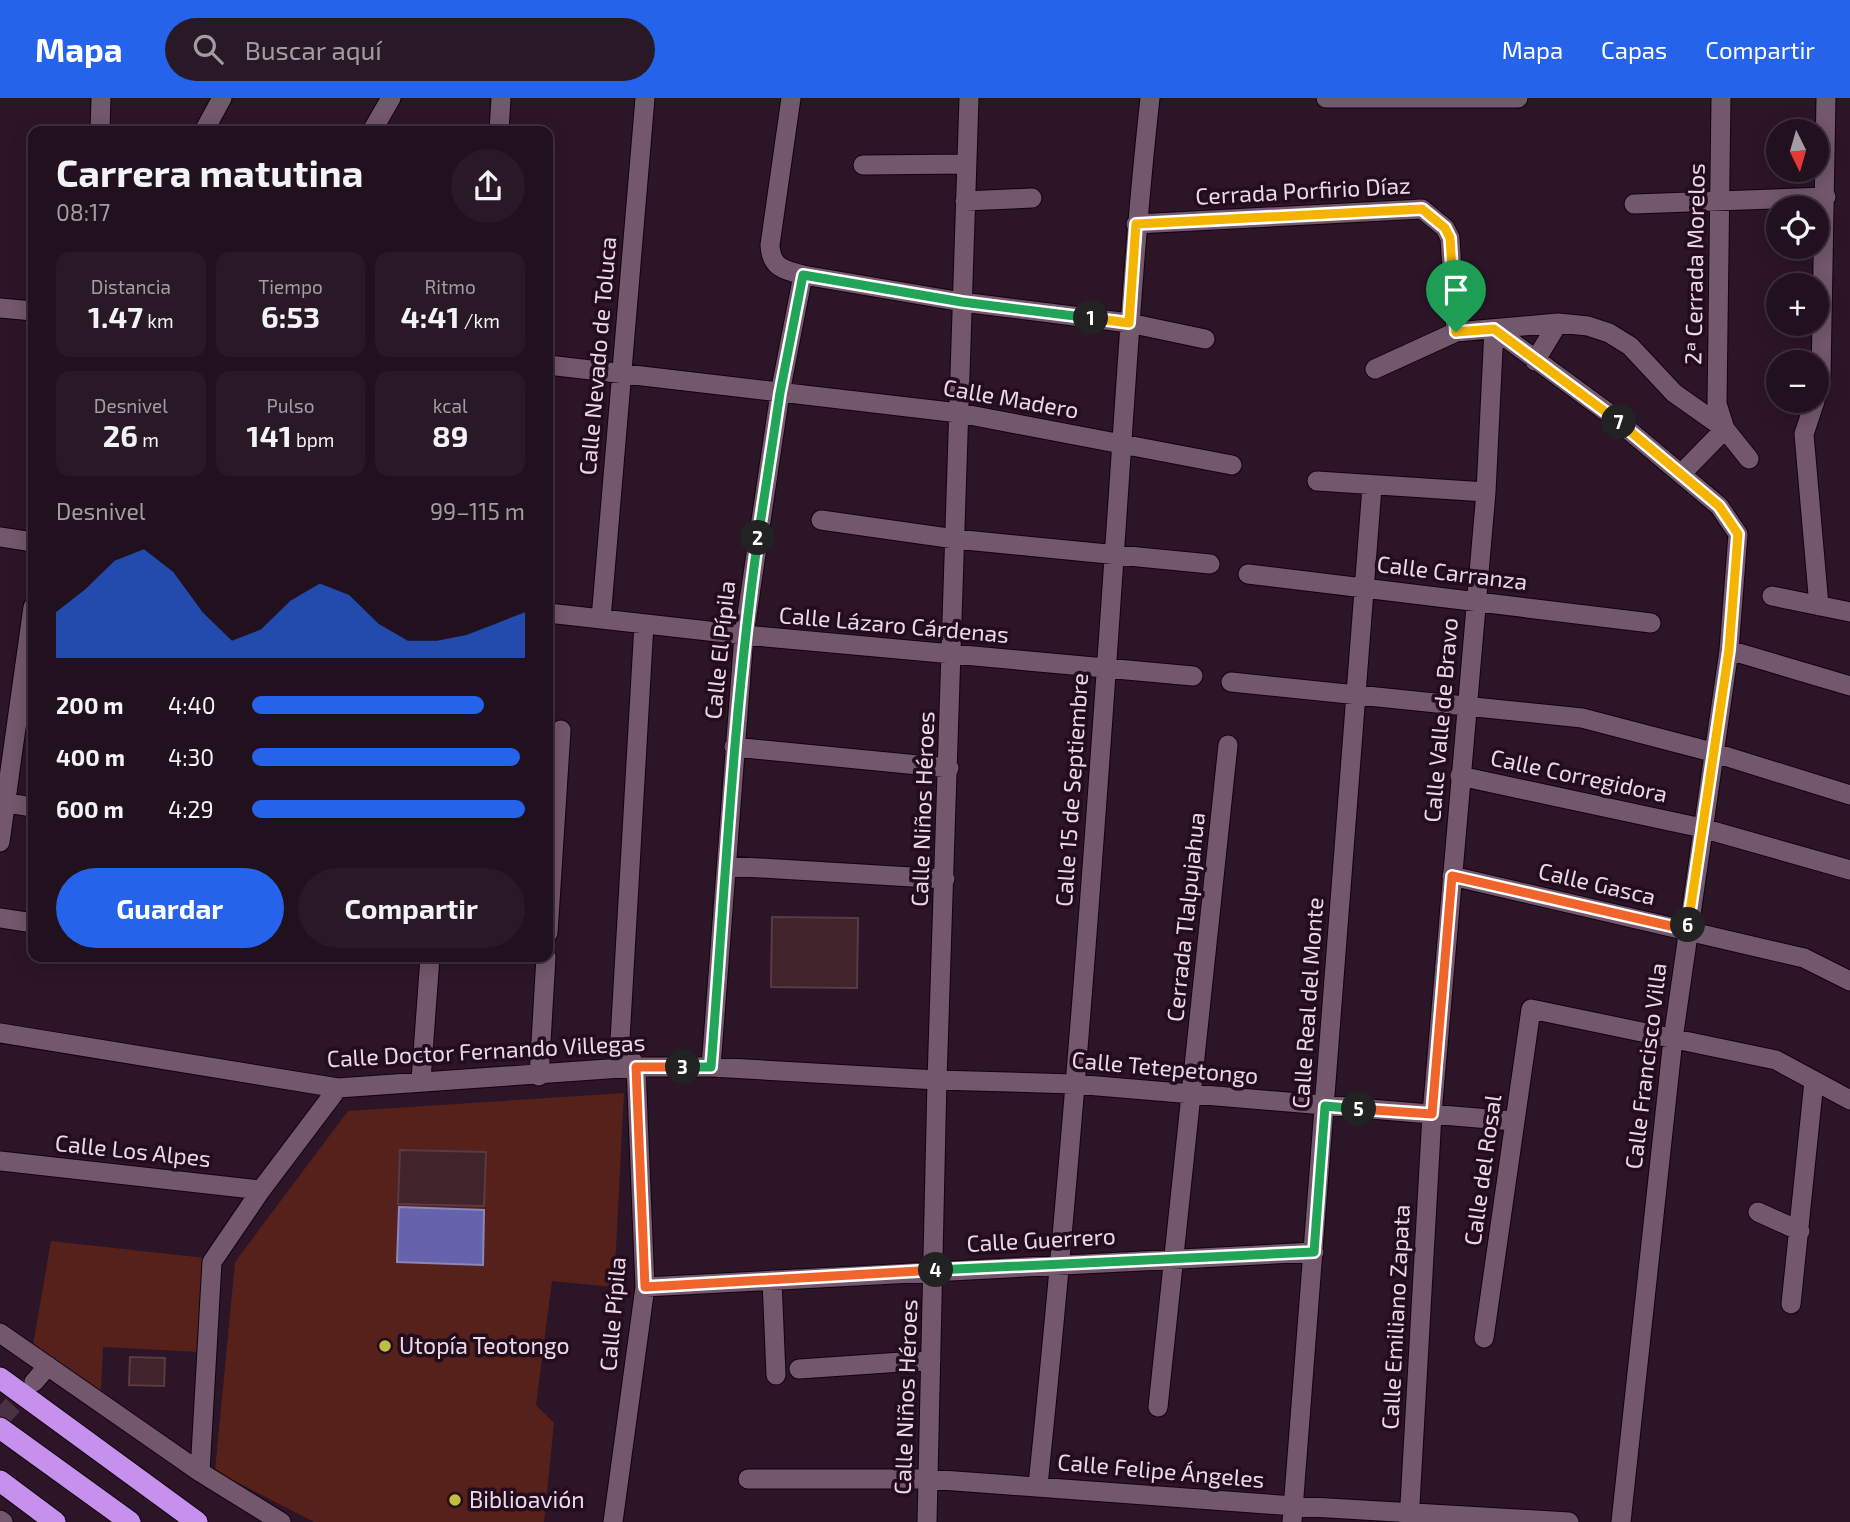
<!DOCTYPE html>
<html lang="es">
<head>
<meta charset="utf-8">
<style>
	:root { --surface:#21101d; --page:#291926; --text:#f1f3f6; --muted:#a29da4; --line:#3e303b; --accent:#2563eb }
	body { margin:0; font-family:"Exo 2",sans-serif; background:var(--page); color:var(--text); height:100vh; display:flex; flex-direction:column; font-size:26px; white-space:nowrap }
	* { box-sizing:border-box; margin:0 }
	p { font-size:23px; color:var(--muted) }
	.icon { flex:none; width:38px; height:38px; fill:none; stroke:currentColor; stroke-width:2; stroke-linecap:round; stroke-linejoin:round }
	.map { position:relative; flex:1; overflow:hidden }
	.drawer { position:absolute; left:28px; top:28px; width:525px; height:836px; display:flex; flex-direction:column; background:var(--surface); border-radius:14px; box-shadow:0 4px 18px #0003,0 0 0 2px var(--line) }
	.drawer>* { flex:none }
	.needle { width:46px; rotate:175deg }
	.controls { position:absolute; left:1766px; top:21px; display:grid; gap:14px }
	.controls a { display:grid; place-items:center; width:63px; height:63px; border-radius:50%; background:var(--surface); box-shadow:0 4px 18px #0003,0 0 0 2px var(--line); font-size:35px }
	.pin { position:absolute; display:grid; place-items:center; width:60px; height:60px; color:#fff; margin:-72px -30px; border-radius:50% 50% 50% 0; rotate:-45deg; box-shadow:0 0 7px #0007 }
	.pin .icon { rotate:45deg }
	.km { position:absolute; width:35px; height:35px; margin:-18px; border-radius:50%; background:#222; color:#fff; font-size:19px; line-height:35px; text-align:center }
	.round { display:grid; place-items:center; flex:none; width:74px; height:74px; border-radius:37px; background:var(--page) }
	.summary { display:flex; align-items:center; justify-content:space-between; height:119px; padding:0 28px }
	h1 { font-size:38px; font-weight:700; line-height:52px }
	.stats { display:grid; grid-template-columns:repeat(3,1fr); gap:10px; height:119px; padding:7px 28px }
	.stats div { display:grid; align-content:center; border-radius:14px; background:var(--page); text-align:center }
	.stats b { font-size:30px; font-weight:700 }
	.stats small { font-size:19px; font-weight:400 }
	.stats p { font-size:19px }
	.chart { height:196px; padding:14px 28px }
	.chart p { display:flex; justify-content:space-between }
	.chart svg { width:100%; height:126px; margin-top:7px; fill:var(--accent); opacity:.7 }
	.action { display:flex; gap:14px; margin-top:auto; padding:14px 28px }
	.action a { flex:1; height:80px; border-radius:42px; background:var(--accent); color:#fff; font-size:28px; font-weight:700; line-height:80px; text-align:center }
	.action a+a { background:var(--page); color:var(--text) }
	ul { padding:0 28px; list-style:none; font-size:23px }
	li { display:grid; grid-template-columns:112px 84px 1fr; align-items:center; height:52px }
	li i { height:18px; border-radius:9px; background:var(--accent) }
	header { display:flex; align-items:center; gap:42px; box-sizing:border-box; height:98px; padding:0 35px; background:var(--accent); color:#fff }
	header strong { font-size:33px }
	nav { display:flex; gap:38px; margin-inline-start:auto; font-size:24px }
	.search { width:490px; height:63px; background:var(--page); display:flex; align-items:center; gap:18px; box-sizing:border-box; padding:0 24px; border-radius:38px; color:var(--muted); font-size:26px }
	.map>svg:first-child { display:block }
	.green { fill:#56211b }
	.water { fill:#6463ac; stroke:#8c86bd; stroke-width:2 }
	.building { fill:#41232c; stroke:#5a3a43; stroke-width:2 }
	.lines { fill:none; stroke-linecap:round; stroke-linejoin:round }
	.minor-tunnel { stroke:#483244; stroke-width:19; stroke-dasharray:19 10; stroke-linecap:butt }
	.minor-casing { stroke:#130210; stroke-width:21 }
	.highway-casing { stroke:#130210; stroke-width:23 }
	.minor { stroke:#73576c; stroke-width:19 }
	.highway { stroke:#c591ed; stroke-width:21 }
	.split-1-casing { stroke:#fff; stroke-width:14 }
	.split-2-casing { stroke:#fff; stroke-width:14 }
	.split-3-casing { stroke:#fff; stroke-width:14 }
	.split-4-casing { stroke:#fff; stroke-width:14 }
	.split-5-casing { stroke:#fff; stroke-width:14 }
	.split-6-casing { stroke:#fff; stroke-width:14 }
	.split-7-casing { stroke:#fff; stroke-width:14 }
	.split-8-casing { stroke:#fff; stroke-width:14 }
	.split-1 { stroke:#f5b400; stroke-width:9 }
	.split-2 { stroke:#22a559; stroke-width:9 }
	.split-3 { stroke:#22a559; stroke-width:9 }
	.split-4 { stroke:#f0652b; stroke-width:9 }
	.split-5 { stroke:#22a559; stroke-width:9 }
	.split-6 { stroke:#f0652b; stroke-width:9 }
	.split-7 { stroke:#f5b400; stroke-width:9 }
	.split-8 { stroke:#f5b400; stroke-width:9 }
	.poi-dot { fill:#c0be40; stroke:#220c1d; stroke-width:2.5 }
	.labels { text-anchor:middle; stroke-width:7; stroke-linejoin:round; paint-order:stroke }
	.street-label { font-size:23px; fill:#ead9e5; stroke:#220c1d }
	.poi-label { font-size:23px; fill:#ead9e5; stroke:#220c1d; text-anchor:start }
</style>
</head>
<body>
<header>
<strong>Mapa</strong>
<div class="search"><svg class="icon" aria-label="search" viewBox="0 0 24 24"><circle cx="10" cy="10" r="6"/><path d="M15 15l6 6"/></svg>Buscar aquí</div>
<nav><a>Mapa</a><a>Capas</a><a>Compartir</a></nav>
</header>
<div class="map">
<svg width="1850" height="1424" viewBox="0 0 1850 1424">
	<rect width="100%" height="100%" fill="#2c1527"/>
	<path class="green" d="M624,995L614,1189L552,1183L536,1307L554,1325L544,1424H314L215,1373L235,1164L348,1013Z
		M51,1143L205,1160L200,1254L103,1249L101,1293L33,1247Z"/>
	<path class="water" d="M399,1109L484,1112L483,1167L397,1164Z"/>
	<path class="building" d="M772,819L858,820L857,890L771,889Z
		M400,1052L486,1054L484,1108L398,1106Z
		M130,1259L165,1260L164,1288L129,1287Z"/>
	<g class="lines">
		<path class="minor-tunnel" d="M0,1321L32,1286"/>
		<defs>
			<path id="minor" d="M1326,0H1518
				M1721,0L1717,306L1725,331
				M100,33L101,0
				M204,33L222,0
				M372,33L391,0
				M499,33L501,0
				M863,67L966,66
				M965,103L1032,100
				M1634,106L1826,99
				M1136,126L1422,111L1445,130L1450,140L1456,234
				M803,177L962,204L1129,225L1205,241
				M0,210L33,213
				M1494,231L1607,314L1719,408L1738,436L1729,552L1673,941L1621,1424
				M1535,263L1558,225
				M548,267L959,315L1232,367
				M1375,271L1456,234L1558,225L1588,228L1609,235L1630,248L1674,295L1725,331L1749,361
				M1816,299L1821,277L1826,0
				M1815,303L1804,336L1819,508
				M1681,376L1725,331
				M1317,383L1486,394
				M821,422L955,441L1210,466
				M0,439L33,444
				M1248,476L1651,525
				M1772,498L1850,514
				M548,515L744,537L1193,578
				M601,521L645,0
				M1729,552L1850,588
				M1231,584L1582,620L1712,654L1850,697
				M734,649L949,670
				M1460,678L1702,730L1850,772
				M7,705L33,709
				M0,744L33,509
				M727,768L945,781
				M1452,778L1804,860L1850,883
				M0,820L33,825
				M548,835L561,632
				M0,935L338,990L636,969H711L937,982L1074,986L1513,1023
				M711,969L744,537L780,295L803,177C783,172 771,169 770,147L791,0
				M539,978L546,859
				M421,982L430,859
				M0,1063L261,1092
				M1758,1114L1800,1133
				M772,1182L776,1277
				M645,1189L1314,1154
				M1791,1206L1814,983
				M0,1235L200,1374L281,1424
				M1484,1240L1531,911L1776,962L1850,1002
				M799,1271L931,1262
				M34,1284L48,1268
				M1158,1309L1228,647
				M200,1374L212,1164L261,1092L338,990
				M748,1381H928L1294,1408L1569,1424
				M1038,1387C1070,1079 1093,769 1114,460C1125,306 1133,153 1150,0
				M0,1422L3,1424
				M613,1424L645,1189L636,969L620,942L644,526
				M927,1424L937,982L969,0
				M1292,1424L1372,389
				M1409,1424L1432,1016L1486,394L1494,231"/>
			<path id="highway" d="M0,1280L197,1424
				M0,1330L130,1424
				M0,1383L55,1424"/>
		</defs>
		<use href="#minor" class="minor-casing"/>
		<use href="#highway" class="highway-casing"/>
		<use href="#minor" class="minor"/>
		<use href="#highway" class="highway"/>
	</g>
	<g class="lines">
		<defs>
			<path id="split-1" d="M1091,220L1129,225L1136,126L1422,111L1445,130L1450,140L1456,234"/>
			<path id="split-2" d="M758,440L780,295L803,177L962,204L1091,220"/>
			<path id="split-3" d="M683,969H711C725,792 733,615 758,440"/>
			<path id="split-4" d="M683,969H636L645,1189L936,1172"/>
			<path id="split-5" d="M936,1172L1314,1154L1325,1008L1359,1011"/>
			<path id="split-6" d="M1359,1011L1432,1016L1452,778L1688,832V827"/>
			<path id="split-7" d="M1619,324L1719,408L1738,436L1729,552L1688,827"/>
			<path id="split-8" d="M1456,234L1494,231L1619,324"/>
		</defs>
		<use href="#split-1" class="split-1-casing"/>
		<use href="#split-2" class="split-2-casing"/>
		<use href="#split-3" class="split-3-casing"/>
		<use href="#split-4" class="split-4-casing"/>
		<use href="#split-5" class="split-5-casing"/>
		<use href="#split-6" class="split-6-casing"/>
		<use href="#split-7" class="split-7-casing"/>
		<use href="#split-8" class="split-8-casing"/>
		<use href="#split-1" class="split-1"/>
		<use href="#split-2" class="split-2"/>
		<use href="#split-3" class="split-3"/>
		<use href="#split-4" class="split-4"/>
		<use href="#split-5" class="split-5"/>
		<use href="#split-6" class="split-6"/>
		<use href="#split-7" class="split-7"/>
		<use href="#split-8" class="split-8"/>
	</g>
	<g class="poi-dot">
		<circle cx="385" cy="1248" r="7"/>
		<circle cx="455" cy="1402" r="7"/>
	</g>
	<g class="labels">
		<g class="street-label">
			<text transform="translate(1303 93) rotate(-3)" y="8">Cerrada Porfirio Díaz</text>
			<text transform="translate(1695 166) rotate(-89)" y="8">2ª Cerrada Morelos</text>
			<text transform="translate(598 258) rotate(-85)" y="8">Calle Nevado de Toluca</text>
			<text transform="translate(1011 301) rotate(10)" y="8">Calle Madero</text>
			<text transform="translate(1452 475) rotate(7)" y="8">Calle Carranza</text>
			<text transform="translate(894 527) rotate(5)" y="8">Calle Lázaro Cárdenas</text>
			<text transform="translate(720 552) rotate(-84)" y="8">Calle El Pípila</text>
			<text transform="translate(1441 622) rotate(-85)" y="8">Calle Valle de Bravo</text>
			<text transform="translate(1579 678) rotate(12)" y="8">Calle Corregidora</text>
			<text transform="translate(1072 692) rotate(-86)" y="8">Calle 15 de Septiembre</text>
			<text transform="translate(923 711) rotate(-88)" y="8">Calle Niños Héroes</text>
			<text transform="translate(1597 786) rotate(13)" y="8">Calle Gasca</text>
			<text transform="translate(1186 819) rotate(-84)" y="8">Cerrada Tlalpujahua</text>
			<text transform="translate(1308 905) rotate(-86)" y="8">Calle Real del Monte</text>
			<text transform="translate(486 953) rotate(-3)" y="8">Calle Doctor Fernando Villegas</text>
			<text transform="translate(1646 968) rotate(-83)" y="8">Calle Francisco Villa</text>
			<text transform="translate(1165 970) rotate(5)" y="8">Calle Tetepetongo</text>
			<text transform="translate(133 1053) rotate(6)" y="8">Calle Los Alpes</text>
			<text transform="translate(1483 1072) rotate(-82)" y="8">Calle del Rosal</text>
			<text transform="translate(1041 1142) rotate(-3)" y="8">Calle Guerrero</text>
			<text transform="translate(613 1216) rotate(-85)" y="8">Calle Pípila</text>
			<text transform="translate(1396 1219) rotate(-87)" y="8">Calle Emiliano Zapata</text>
			<text transform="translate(906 1299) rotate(-88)" y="8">Calle Niños Héroes</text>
			<text transform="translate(1161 1373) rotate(5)" y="8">Calle Felipe Ángeles</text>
		</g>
		<g class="poi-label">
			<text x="399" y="1256">Utopía Teotongo</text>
			<text x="469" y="1410">Biblioavión</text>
		</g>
	</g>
</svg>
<div class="controls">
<a><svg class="needle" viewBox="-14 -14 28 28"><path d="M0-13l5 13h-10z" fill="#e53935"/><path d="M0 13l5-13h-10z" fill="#a29da4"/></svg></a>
<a><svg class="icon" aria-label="locate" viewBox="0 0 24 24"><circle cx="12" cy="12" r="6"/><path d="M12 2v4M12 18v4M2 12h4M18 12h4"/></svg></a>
<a>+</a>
<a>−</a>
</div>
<div class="pin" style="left:1456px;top:234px;background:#1e9e55"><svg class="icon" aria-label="arrive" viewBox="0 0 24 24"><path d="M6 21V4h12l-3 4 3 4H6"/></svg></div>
<b class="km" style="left:1091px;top:220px">1</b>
<b class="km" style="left:758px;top:440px">2</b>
<b class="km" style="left:683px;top:969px">3</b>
<b class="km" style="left:936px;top:1172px">4</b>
<b class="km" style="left:1359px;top:1011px">5</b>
<b class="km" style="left:1688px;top:827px">6</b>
<b class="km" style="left:1619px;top:324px">7</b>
<section class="drawer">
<div class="summary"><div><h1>Carrera matutina</h1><p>08:17</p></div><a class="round"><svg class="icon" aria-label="share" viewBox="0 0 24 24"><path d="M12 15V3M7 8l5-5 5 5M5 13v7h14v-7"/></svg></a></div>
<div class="stats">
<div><p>Distancia</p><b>1.47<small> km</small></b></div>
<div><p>Tiempo</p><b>6:53</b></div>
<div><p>Ritmo</p><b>4:41<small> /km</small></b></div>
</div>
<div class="stats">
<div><p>Desnivel</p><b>26<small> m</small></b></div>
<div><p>Pulso</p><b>141<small> bpm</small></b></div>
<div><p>kcal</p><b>89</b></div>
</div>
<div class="chart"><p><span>Desnivel</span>99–115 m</p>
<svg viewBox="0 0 160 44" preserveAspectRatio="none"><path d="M0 44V28L10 20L20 10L30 6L40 14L50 28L60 38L70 34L80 24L90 18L100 22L110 32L120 38L130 38L140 36L150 32L160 28V44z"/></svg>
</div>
<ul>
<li><b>200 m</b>4:40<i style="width:85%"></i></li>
<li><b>400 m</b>4:30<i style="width:98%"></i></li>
<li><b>600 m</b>4:29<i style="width:100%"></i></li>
</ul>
<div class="action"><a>Guardar</a><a>Compartir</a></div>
</section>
</div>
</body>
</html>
